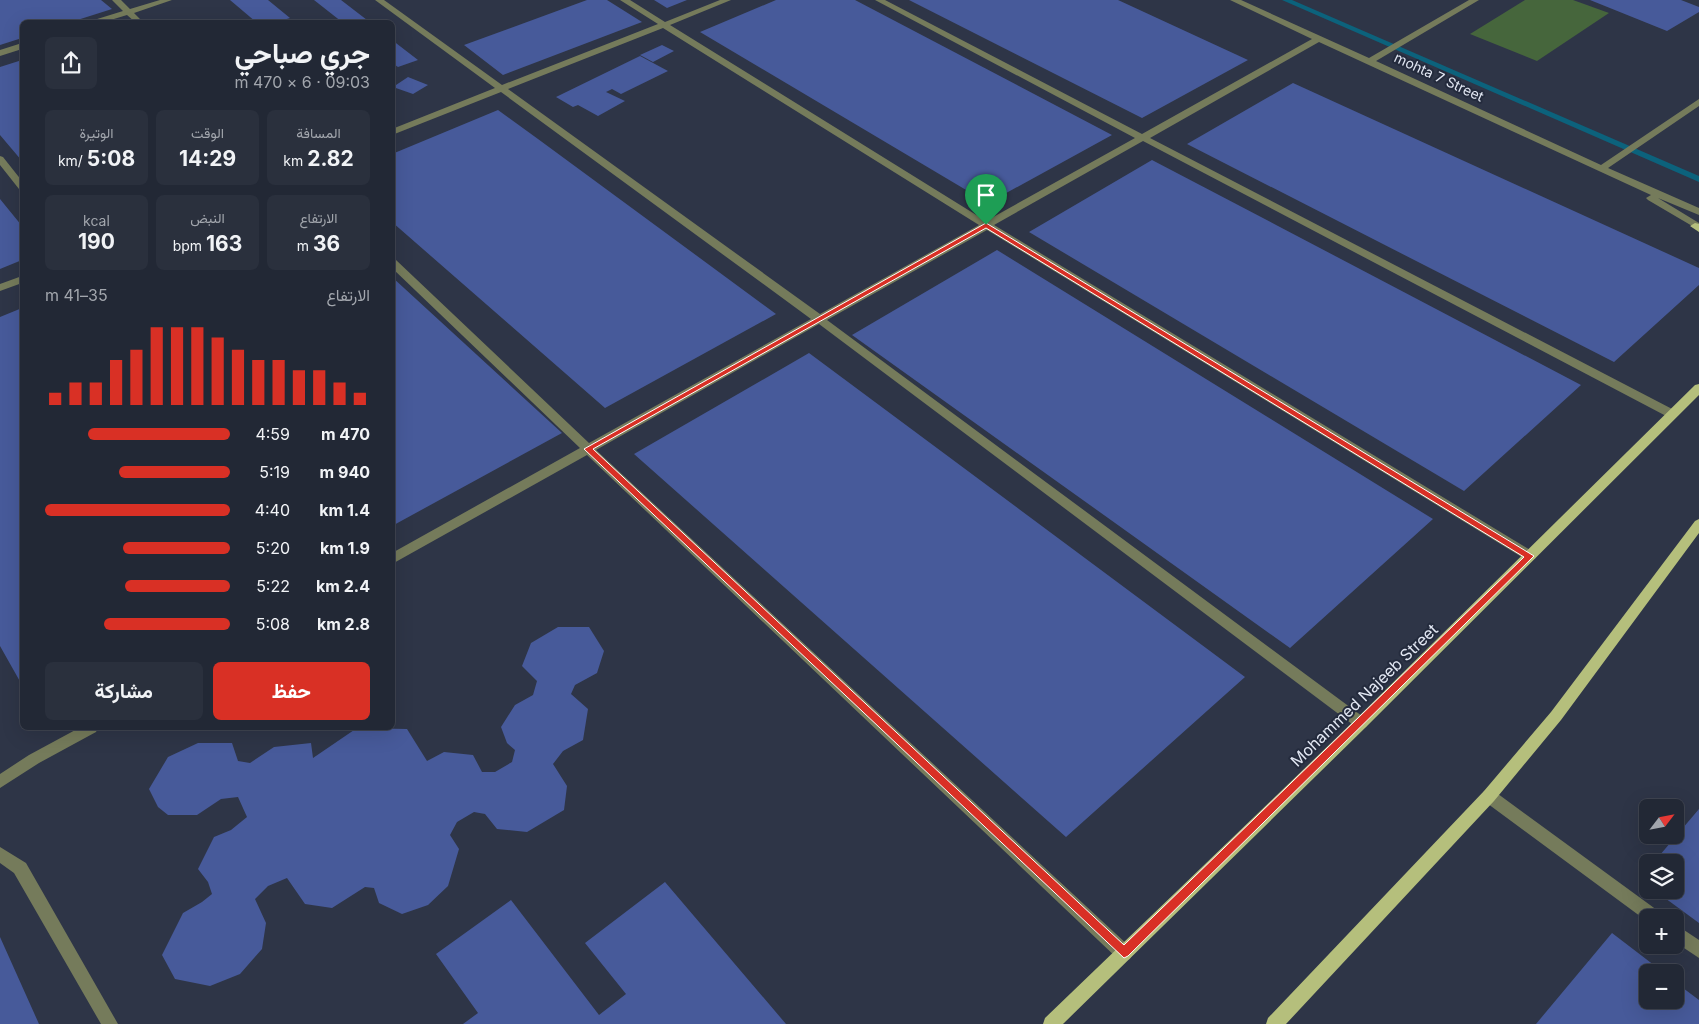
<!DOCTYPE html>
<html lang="ar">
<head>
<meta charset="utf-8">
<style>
	:root { --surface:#222835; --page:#2a303d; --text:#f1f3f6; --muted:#a2a6ad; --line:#3f4450; --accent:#d93025 }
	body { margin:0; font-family:Inter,Vazirmatn,sans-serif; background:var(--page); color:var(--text); direction:rtl; height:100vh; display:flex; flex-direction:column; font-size:19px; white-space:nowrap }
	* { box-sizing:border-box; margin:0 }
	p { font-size:16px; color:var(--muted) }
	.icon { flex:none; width:28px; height:28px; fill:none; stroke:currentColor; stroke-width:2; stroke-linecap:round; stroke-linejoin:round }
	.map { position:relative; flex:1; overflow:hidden; direction:ltr }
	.panel { position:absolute; left:20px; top:20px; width:375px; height:710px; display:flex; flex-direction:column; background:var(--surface); border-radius:8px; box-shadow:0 5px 20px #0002,0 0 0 1px var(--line); direction:rtl }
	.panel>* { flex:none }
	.needle { width:32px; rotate:58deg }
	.buttons { position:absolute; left:1639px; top:799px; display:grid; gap:10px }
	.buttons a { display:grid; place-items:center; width:45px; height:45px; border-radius:8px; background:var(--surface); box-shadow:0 5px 20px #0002,0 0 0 1px var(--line); font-size:25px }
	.pin { position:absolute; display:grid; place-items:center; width:42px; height:42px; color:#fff; margin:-51px -21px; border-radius:50% 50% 50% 0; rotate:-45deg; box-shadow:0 0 5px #0007 }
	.pin .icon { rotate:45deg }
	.round { display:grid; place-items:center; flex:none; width:52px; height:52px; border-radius:8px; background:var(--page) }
	.summary { display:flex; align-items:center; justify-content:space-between; height:85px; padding:0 25px }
	h1 { font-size:28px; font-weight:700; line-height:38px }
	.figures { display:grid; grid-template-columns:repeat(3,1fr); gap:8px; height:85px; padding:5px 25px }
	.figures div { display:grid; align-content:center; border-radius:8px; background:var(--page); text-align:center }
	.figures b { font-size:21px; font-weight:700 }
	.figures small { font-size:14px; font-weight:400 }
	.figures p { font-size:14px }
	.chart { height:140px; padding:10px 25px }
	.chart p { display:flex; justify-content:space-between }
	.chart svg { width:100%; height:90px; margin-top:5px; stroke:var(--accent); stroke-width:6 }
	.cta { display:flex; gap:10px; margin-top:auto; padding:10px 25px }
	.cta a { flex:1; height:58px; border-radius:8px; background:var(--accent); color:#fff; font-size:20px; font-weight:700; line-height:58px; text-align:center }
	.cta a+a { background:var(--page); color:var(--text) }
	ul { padding:0 25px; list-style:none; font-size:16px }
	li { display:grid; grid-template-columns:80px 60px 1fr; align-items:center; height:38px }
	li i { height:12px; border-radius:6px; background:var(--accent) }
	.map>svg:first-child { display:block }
	.green { fill:#46663c }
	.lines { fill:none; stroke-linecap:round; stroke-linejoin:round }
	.stream { fill:#0c627c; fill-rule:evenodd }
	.building { fill:#475a9a }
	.minor { fill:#757b5b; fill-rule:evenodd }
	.major { fill:#b5bf7c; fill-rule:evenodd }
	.route { fill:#d93025; stroke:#fff; fill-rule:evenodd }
	.labels { text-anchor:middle; stroke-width:4; stroke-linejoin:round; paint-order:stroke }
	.far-street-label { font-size:14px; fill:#e2e7f3; stroke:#242b3d }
	.street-label { font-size:16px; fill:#e2e7f3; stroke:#242b3d }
</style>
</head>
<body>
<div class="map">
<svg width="1699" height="1024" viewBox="0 0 1699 1024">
	<rect width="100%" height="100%" fill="#2e3547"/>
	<path class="green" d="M1525,0H1573L1609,13L1537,61L1470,34Z"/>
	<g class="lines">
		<path class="stream" d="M1282,0H1292L1699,176V182Z"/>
	</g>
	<path class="building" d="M0,0H101L112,9L71,22H22V38L0,45Z
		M230,0H268L290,18L277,22H256Z
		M314,0H341L367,20L361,22H342Z
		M587,0H607L642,22L503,75L464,45Z
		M654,0H687L667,8Z
		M776,0H855L1112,135L988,203L700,32Z
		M909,0H1118L1248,60L1142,118Z
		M1590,0H1681L1699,7V12L1667,31Z
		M392,40L418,60L398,67L392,63Z
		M662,45L674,51L653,62L640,55Z
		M640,56L668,71L621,94L612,89L606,92L625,101L598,116L578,105L573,107L556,97Z
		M22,60V161L0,135V67Z
		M408,77L428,85L413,94L393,87Z
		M1293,83L1699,268V285L1614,362L1187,144Z
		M498,110L538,139L776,314L605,408L392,222V154Z
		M1152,160L1278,226L1581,385L1464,491L1029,232Z
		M0,199L22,226V260L0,269Z
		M997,250L1193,371L1433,519L1290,648L852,335Z
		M392,277L562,433L392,526Z
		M22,308V685L0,646V317Z
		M809,353L1245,677L1066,837L634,454Z
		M558,627H589L604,651L597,673L575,685L571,694L588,709L583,740L563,751L553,764L567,786L564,810L527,832L497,829L485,814L474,812L457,822L450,835L459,849L448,886L428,905L402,914L379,903L374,888L365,887L332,908L305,904L287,878L268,886L255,899L266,923L262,949L240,974L210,986L175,979L162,955L183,913L202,902L212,894L208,882L198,869L214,837L231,830L247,817L238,797L221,799L197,815H168L158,807L149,789L168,757L198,743H232L238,761L250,763L274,747L311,743L313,758L357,728L407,729L427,761L444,752L473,755L482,772H495L512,762L515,750L507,743L501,727L515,705L533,695L537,681L522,666L531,643Z
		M1699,809V923L1654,890H1675V862H1654Z
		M1648,870V885L1640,879Z
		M665,882L786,1024H463L478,1013L436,954L511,900L599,1015L626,994L585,943Z
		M1612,933L1663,972H1648V1000H1675V982L1699,1000V1024H1536Z
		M0,937L39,1024H0Z"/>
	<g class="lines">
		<path class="minor" d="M112,0H121L130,9L160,0H172L134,13L143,22H135L127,15L104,22H93L94,20L123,11Z
			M375,0H384L502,85L658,24L620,0H630L665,22L720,0H731L670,25L986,221L1135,138L875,0H885L1142,134L1312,39L1230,0H1241L1369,58L1469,0H1479L1376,61L1601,165L1699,99V106L1608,168L1699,208V215L1658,198L1699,223V230L1648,200L1646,198L1651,195L1319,42L1150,138L1676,411L1678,414L1676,417H1668L1143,141L994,225L1535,553L1536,556L1535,559H1525L987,230L827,320L1366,719L1368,723L1366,727L1361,729L1356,727L819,324L596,450L1130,947L1132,953L1130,959L1124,961L1118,959L587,455L392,564V553L580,448L392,268V259L396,260L589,443L811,319L501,92L392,135V129L495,88ZM663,28L979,225L820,314L508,89Z
			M22,43V49L0,56V50Z
			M0,156L3,157L22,181V190L19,189L0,165Z
			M22,276V283L0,291V284Z
			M79,728H98L96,732L39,763L0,788V774L29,755Z
			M1489,789L1494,791L1661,913L1663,918H1648V922L1484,801L1482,796L1484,791Z
			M0,847L26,863L118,1024H101L14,873L0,863Z
			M1675,924L1699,940V958L1675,942Z"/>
		<path class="major" d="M1695,223L1699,224V232L1690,226Z
			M1699,384V395L1366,727L1063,1024H1043L1045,1018L1356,719L1695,385Z
			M1699,519V533L1561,720L1494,801L1286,1024H1266L1268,1018L1484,791L1551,712L1695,521Z"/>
	</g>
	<path class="route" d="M986,223L1534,556L1128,956L1124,958L584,449ZM986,228L1524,557L1124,945L593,449Z"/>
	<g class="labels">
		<g class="far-street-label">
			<text transform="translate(1439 77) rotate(25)" y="5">mohta 7 Street</text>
		</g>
		<g class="street-label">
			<text transform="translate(1364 695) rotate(-44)" y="6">Mohammed Najeeb Street</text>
		</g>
	</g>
</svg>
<div class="buttons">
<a><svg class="needle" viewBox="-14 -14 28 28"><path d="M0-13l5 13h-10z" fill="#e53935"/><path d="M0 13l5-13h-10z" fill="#a2a6ad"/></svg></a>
<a><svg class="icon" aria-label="layers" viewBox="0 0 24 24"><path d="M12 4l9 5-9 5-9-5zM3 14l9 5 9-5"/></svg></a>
<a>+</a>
<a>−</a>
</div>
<div class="pin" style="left:986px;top:225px;background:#1e9e55"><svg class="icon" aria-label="arrive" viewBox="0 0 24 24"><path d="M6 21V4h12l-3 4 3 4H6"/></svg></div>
<section class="panel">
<div class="summary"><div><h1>جري صباحي</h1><p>09:03 · 6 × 470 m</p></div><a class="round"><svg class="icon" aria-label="share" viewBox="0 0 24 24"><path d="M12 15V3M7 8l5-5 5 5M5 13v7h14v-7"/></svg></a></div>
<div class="figures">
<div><p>المسافة</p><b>2.82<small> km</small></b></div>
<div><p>الوقت</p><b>14:29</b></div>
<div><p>الوتيرة</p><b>5:08<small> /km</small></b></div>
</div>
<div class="figures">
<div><p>الارتفاع</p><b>36<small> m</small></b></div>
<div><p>النبض</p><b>163<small> bpm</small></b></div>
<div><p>kcal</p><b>190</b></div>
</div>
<div class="chart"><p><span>الارتفاع</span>35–41 m</p>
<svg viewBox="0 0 160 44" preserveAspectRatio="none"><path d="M5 44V38M15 44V33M25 44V33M35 44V22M45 44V17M55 44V6M65 44V6M75 44V6M85 44V11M95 44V17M105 44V22M115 44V22M125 44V27M135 44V27M145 44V33M155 44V38"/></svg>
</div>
<ul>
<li><b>470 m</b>4:59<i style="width:77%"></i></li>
<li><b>940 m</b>5:19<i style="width:60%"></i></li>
<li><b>1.4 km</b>4:40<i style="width:100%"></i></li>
<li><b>1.9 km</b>5:20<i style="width:58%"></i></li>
<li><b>2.4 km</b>5:22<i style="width:57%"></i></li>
<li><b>2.8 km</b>5:08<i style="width:68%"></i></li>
</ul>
<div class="cta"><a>حفظ</a><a>مشاركة</a></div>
</section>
</div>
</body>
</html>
